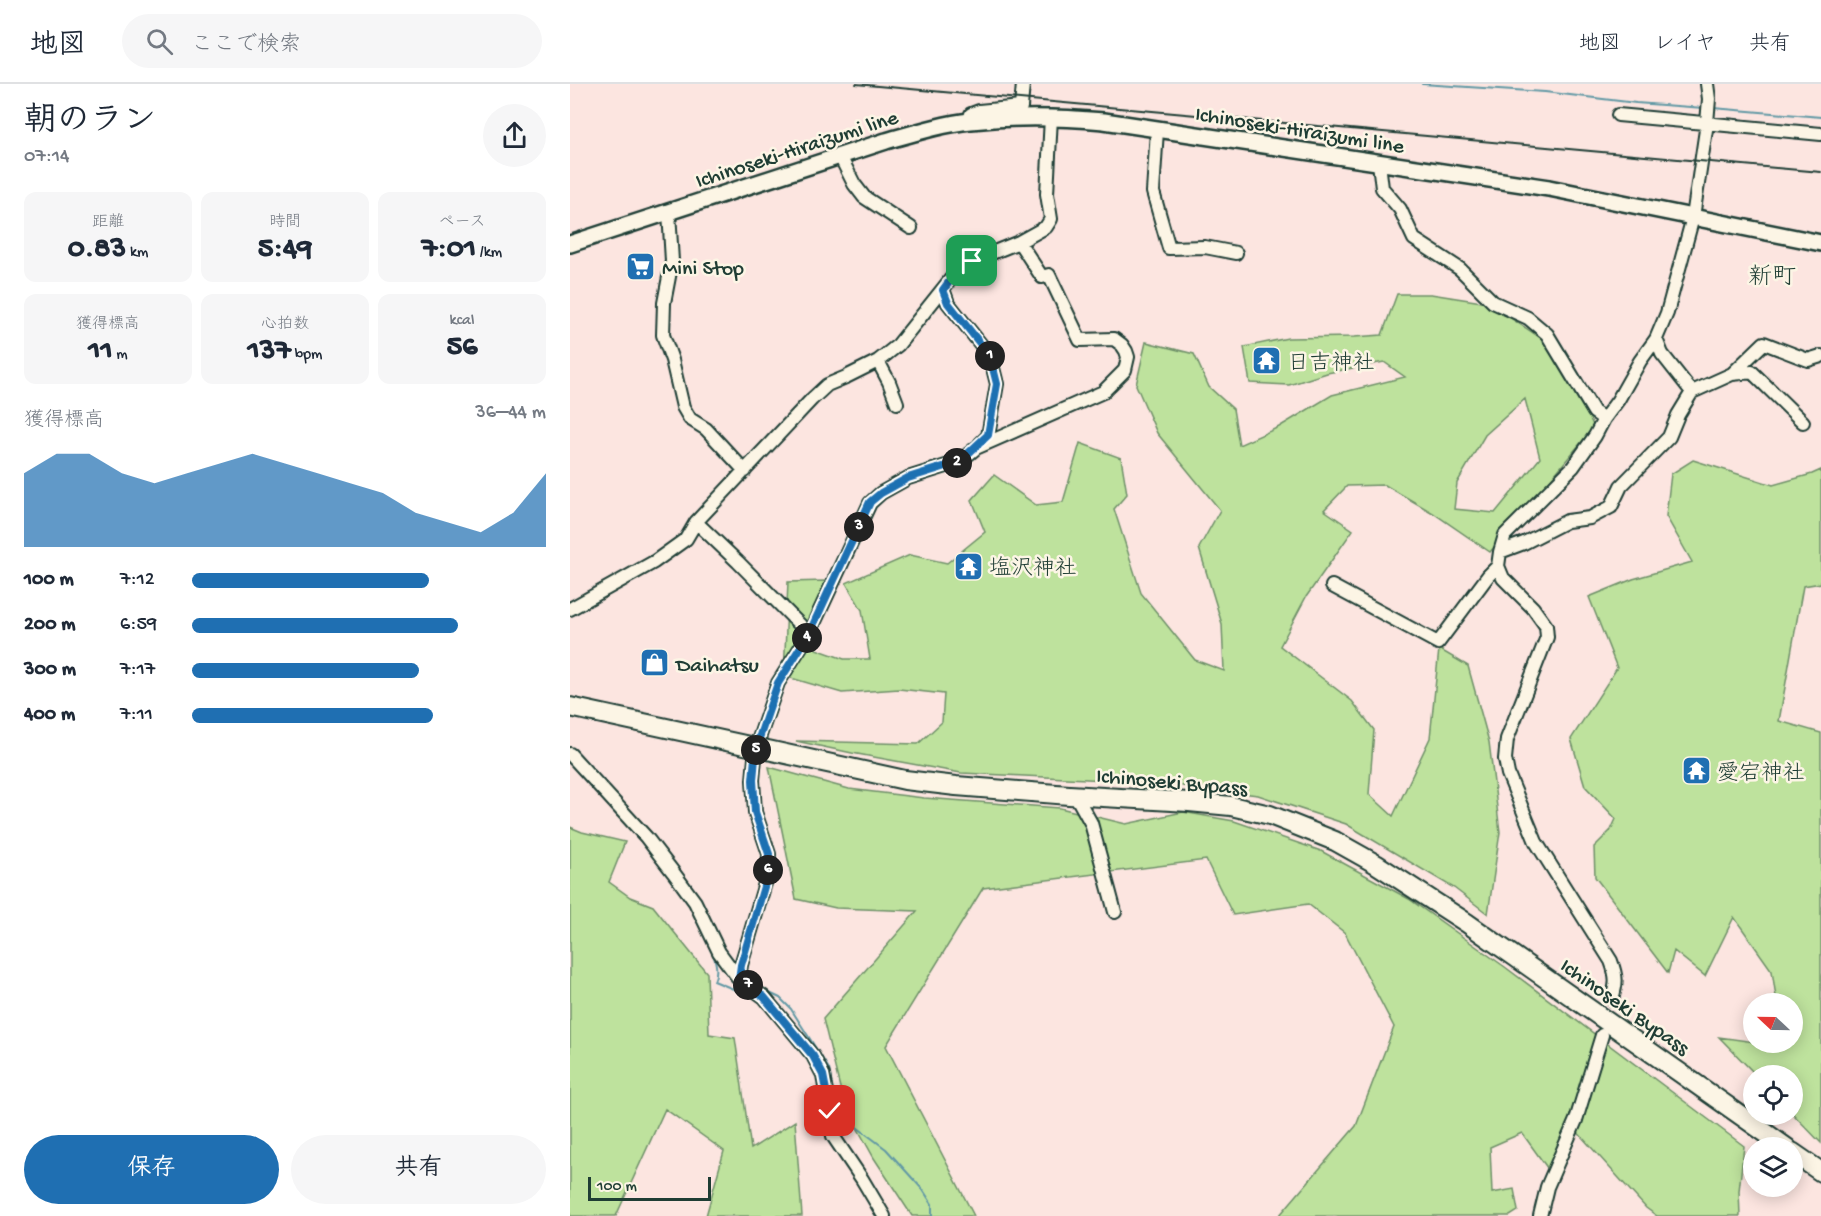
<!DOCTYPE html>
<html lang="ja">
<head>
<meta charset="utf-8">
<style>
	:root { --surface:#fff; --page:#f6f6f7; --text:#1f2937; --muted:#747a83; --line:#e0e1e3; --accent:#1f6fb2 }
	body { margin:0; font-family:"Gochi Hand","Klee One",sans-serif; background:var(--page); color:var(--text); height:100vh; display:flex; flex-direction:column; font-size:22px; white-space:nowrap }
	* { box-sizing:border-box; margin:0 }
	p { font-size:20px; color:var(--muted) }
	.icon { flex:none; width:33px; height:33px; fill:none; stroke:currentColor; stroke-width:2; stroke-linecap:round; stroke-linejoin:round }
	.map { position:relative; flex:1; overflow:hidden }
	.sheet { display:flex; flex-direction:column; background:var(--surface); width:570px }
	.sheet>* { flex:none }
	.needle { width:39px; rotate:292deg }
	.buttons { position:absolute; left:1173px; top:909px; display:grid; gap:12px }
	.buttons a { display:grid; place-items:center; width:60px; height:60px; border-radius:50%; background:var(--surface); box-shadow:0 3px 15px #0003; font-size:30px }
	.scale { position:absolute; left:18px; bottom:15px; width:123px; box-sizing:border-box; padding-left:6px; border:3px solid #1f3d34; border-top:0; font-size:16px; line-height:21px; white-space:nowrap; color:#1f3d34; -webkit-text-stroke:4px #fcf5e5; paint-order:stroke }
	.pin { position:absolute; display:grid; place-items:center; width:51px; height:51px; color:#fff; margin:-26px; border-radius:12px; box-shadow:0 3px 9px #0006 }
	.km { position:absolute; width:30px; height:30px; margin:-15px; border-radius:50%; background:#222; color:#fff; font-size:16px; line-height:30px; text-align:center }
	.round { display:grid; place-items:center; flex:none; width:63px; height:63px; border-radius:32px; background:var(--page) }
	.overview { display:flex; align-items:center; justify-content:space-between; height:102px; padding:0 24px }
	h1 { font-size:33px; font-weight:800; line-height:45px }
	.stats { display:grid; grid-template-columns:repeat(3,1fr); gap:9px; height:102px; padding:6px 24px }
	.stats div { display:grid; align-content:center; border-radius:12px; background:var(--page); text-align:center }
	.stats b { font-size:30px; font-weight:800 }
	.stats small { font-size:16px; font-weight:400 }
	.stats p { font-size:16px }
	.chart { height:168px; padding:12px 24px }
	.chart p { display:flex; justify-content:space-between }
	.chart svg { width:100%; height:108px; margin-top:6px; fill:var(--accent); opacity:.7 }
	.primary-button { display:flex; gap:12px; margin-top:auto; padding:12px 24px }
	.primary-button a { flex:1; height:69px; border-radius:36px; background:var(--accent); color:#fff; font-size:24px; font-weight:800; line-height:69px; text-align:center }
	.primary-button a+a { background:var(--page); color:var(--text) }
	ul { padding:0 24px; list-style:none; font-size:20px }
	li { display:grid; grid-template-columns:96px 72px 1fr; align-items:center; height:45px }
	li i { height:15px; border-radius:8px; background:var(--accent) }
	header { display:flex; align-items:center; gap:36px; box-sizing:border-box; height:84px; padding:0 30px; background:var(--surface); border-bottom:2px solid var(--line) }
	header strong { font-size:28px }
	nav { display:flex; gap:33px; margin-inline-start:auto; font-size:21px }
	.search { width:420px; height:54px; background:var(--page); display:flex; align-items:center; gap:15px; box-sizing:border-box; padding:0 21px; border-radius:33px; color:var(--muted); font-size:22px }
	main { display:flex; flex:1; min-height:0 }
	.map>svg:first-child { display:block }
	.green { fill:#bee29d; stroke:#6e9068; stroke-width:1.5; fill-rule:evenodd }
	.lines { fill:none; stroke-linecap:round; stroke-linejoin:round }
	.stream { stroke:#6299a5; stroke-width:2 }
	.minor-casing { stroke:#1f3d34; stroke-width:16 }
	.major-casing { stroke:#1f3d34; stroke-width:20 }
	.highway-casing { stroke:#1f3d34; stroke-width:22 }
	.minor { stroke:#fcf5e5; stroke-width:12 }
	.major { stroke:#fcf5e5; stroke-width:15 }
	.highway { stroke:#fcf5e5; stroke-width:18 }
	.rail { stroke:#1f3d34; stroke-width:2 }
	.route-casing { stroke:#fff; stroke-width:12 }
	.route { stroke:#1f6fb2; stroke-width:8 }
	.labels { text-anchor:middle; stroke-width:5; stroke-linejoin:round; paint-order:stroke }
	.street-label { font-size:22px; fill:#1f3d34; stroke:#fcf5e5 }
	.poi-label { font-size:22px; fill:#1f3d34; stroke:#fcf5e5; text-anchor:start }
	.neighbourhood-label { font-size:24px; fill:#1f3d34; stroke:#fcf5e5 }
</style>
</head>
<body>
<header>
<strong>地図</strong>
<div class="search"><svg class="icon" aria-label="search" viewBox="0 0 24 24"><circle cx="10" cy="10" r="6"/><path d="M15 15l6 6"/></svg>ここで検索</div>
<nav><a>地図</a><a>レイヤ</a><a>共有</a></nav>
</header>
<main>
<section class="sheet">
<div class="overview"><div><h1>朝のラン</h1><p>07:14</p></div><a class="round"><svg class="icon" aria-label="share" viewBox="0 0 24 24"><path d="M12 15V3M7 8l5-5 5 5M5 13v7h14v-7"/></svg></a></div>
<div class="stats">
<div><p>距離</p><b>0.83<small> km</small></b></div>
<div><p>時間</p><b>5:49</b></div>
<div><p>ペース</p><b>7:01<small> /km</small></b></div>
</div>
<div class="stats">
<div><p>獲得標高</p><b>11<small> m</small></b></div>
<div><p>心拍数</p><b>137<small> bpm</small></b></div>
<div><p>kcal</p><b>56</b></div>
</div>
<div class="chart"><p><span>獲得標高</span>36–44 m</p>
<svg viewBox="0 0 160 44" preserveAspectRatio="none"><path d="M0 44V14L10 6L20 6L30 14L40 18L50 14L60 10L70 6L80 10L90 14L100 18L110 22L120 30L130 34L140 38L150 30L160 14V44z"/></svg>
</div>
<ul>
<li><b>100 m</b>7:12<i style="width:67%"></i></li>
<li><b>200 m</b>6:59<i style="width:75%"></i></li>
<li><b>300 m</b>7:17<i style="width:64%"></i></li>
<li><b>400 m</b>7:11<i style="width:68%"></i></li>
</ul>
<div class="primary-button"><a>保存</a><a>共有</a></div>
</section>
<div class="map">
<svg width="1251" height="1132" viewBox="0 0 1251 1132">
	<rect width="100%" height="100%" fill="#fce5e0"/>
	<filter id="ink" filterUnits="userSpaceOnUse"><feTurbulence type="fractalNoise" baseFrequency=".0167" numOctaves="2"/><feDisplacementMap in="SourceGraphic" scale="12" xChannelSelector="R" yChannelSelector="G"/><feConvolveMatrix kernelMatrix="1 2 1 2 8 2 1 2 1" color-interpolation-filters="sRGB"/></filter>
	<g filter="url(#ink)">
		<path class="green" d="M827,210H861L918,219L974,256L1001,298L1024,343L920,468L863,429L815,401L777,402L754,426L783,446L736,513L710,562L782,617L804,646L799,710L823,732L860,654L869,565L898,582L919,658L930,748L918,830L884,804L776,740L688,711L579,698L391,689L282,669L226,657L348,660L372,638L374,610L329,605L272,609L214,592L218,498L255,497L246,565L274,575H300L292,526L276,499L340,471L377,479L415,448L402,416L424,391L466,421L493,418L510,359L551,374L557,410L544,425L571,509L625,576L654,587L652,540L629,464L650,426L587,349L566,301L576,258L624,270L639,303L663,325L669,361L709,343L762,311L835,293L814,278L757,289L719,301L680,299L674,263L718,254L784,253L812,251ZM955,315L970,374L925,429L884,425L887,399L915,351Z
			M1123,376L1203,401L1242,390L1251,386V499L1233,502L1209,637L1251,649V1059L1223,1030L1222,992L1186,991L1149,953L1206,961L1207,959L1222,958V920L1207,919L1202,887L1164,833L1135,892L1104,867L1098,889L1025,793L1024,763L1041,746L1046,735L1015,702L1001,655L1047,584L1019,513L1063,495L1122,478L1096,432L1101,390Z
			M199,683L279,705L354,714L490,724L556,740L613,728L664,737L751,767L839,815L935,883L1174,1062L1169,1107L1170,1132H1087L1076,1124L1002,1042L978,1085L952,1049L920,1063L922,1109L944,1105L948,1127L940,1132H709L786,1042L824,943L775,849L738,820L663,831L636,776L413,804L316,962L404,1132H342L304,1074L274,1020L253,935L347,827L266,824L226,815Z
			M0,743L12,748L55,758L39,798L60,813L83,822L137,889L139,950L165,954L181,1065L225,1037L232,1132H136L154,1067L95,1025L46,1132H0Z"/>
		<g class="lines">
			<path class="stream" d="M852,0L975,8L1066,19L1134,24
				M1143,24L1251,33
				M0,679L36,718
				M135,852C141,866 151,882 144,897L173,909L179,908
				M193,906L210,914L221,925L259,985L266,1025L272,1032L316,1065L353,1106L362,1120V1132"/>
			<defs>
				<path id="minor" d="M1048,31L1251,50
					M399,37L401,30L409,27L451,23L453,0
					M587,46L583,108L599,164L635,163L666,169
					M270,72L284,100L294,113L341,144
					M809,79L812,104L830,125L844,155L890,185L923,218L958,234L977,250L1024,328L1034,335
					M99,128L102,177L94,219L93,251L102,276L113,323L120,335L136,345L175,387
					M373,205L378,219L420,272L427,300L418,352L410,360
					M308,277L319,298L327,319
					M1162,290L1182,288L1233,338
					M1122,308L1162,290L1194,259L1238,276L1251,272
					M126,438L168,478L239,550
					M930,468L954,459L997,437L1020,434L1041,423L1051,402L1099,353L1108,331L1122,308L1092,270L1086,255
					M762,502L868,559L918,492L928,482
					M0,525L84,478L116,455L126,438L242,315L257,301L276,293L308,277L328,261L388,186L402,177L449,158L476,143L481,135L477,110L481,33
					M0,670L76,753L103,788L125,818L149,868L169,895L194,913L243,972L253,991L263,1052L292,1095L314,1132
					M506,712L521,739L545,828
					M169,895L171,881L198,789L199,770L185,728L183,696L186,663L208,599L239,550L300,419L311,409L338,394L389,378L406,364L533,308L555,286L558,273L556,267L552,261L544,255L510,256L479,191L472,193L449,158
					M1042,915C1047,899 1047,893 1041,877L966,758L938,690L935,675L937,655L977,553L976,542L963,524L933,494L928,482L930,468L935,451L1003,383L1025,352L1034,335L1048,316L1070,277L1086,255L1097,229L1123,133L1137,39L1139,15L1137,0
					M970,1132L977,1103L1006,1036L1032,951"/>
				<path id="major" d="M0,160L316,57C344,49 372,40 401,37C446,32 490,33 534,37L979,104L1251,159"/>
				<path id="highway" d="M0,623L335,696L386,702L499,711L619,718L661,722L700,731L765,757L806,780L897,839L1217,1064
					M1222,1068L1251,1088"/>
			</defs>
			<use href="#minor" class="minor-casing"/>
			<use href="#major" class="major-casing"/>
			<use href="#highway" class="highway-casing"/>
			<use href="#minor" class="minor"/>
			<use href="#major" class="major"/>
			<use href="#highway" class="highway"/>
			<path class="rail" d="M286,0L1251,88"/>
		</g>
	</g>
	<g class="lines" filter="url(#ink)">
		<defs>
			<path id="route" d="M260,1027L253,991L243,972L194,913L169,895L171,881L198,789L199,770L185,728L183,696L186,663L208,599L239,550L300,418L311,409L338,394L389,378L418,351L427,300L420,272L378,219L373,206L388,186L402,177"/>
		</defs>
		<use href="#route" class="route-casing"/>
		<use href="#route" class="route"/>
	</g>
	<defs>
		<symbol id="supermarket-square" viewBox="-11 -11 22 22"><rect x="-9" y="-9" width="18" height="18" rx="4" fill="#1f6fb2" stroke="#fcf5e5"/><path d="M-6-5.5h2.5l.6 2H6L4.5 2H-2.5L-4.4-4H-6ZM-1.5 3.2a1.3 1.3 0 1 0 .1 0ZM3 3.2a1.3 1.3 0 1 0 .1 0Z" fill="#fff"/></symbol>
		<symbol id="temple-square" viewBox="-11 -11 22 22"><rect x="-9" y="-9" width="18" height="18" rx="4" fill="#1f6fb2" stroke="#fcf5e5"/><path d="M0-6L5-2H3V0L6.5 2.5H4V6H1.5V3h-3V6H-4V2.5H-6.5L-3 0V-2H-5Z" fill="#fff"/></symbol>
		<symbol id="shop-square" viewBox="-11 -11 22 22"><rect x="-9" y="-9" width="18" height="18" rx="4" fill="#1f6fb2" stroke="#fcf5e5"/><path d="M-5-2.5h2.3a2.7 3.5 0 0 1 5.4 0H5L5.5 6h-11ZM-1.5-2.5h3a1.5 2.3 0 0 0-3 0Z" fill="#fff"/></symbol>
	</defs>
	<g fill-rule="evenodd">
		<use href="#supermarket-square" x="54" y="166" width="33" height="33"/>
		<use href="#temple-square" x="680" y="260" width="33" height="33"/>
		<use href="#temple-square" x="382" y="466" width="33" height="33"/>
		<use href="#shop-square" x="68" y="562" width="33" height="33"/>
		<use href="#temple-square" x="1110" y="670" width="33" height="33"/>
	</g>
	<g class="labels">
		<g class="street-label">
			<text transform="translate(730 44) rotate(9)" y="8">Ichinoseki-Hiraizumi line</text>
			<text transform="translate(226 63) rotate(-18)" y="8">Ichinoseki-Hiraizumi line</text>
			<text transform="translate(602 696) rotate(5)" y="8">Ichinoseki Bypass</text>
			<text transform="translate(1056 921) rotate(35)" y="8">Ichinoseki Bypass</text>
		</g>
		<g class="poi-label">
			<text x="92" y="190">Mini Stop</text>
			<text x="717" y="285">日吉神社</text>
			<text x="419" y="490">塩沢神社</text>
			<text x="106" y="587">Daihatsu</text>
			<text x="1147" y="695">愛宕神社</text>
		</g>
		<g class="neighbourhood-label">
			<text x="1202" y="199">新町</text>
		</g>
	</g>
</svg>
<div class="buttons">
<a><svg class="needle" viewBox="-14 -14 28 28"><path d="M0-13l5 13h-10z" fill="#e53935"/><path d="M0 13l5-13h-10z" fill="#747a83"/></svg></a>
<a><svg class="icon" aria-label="locate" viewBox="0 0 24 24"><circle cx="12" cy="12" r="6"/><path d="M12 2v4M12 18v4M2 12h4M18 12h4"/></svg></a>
<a><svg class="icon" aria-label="layers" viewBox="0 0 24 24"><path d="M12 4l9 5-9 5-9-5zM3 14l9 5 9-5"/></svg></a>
</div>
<div class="scale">100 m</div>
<div class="pin" style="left:402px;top:177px;background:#1e9e55"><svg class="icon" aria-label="arrive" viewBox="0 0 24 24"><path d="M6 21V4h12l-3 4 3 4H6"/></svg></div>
<div class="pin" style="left:260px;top:1027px;background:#d93025"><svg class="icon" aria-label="check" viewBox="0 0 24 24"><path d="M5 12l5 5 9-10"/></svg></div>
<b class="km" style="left:420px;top:272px">1</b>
<b class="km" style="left:387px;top:379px">2</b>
<b class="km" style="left:289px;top:443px">3</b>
<b class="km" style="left:237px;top:554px">4</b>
<b class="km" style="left:186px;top:666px">5</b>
<b class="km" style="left:198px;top:786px">6</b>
<b class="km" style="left:178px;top:901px">7</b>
</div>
</main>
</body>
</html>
